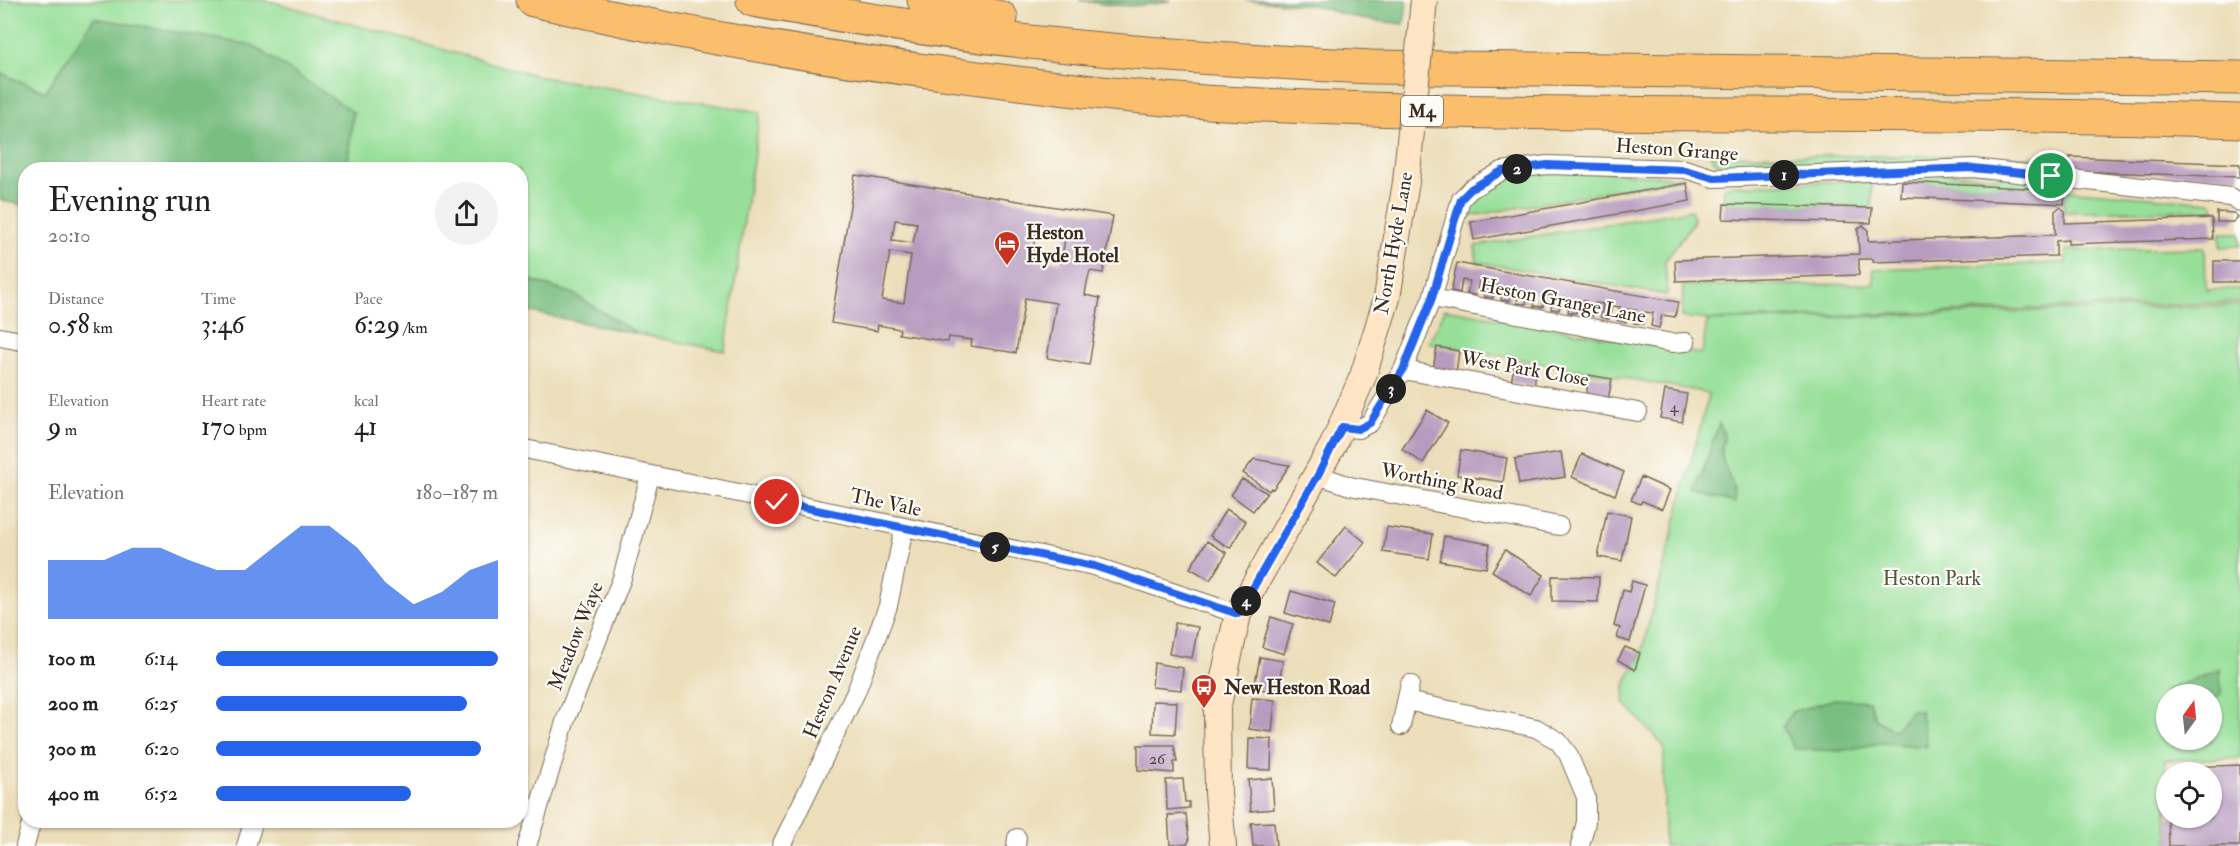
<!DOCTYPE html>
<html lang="en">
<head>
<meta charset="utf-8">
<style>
	:root { --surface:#fff; --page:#f2f2f2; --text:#202124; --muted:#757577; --accent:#2563eb }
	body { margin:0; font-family:"IM FELL Double Pica",serif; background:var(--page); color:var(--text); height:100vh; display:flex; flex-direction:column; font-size:22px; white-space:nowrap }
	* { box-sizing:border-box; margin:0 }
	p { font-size:20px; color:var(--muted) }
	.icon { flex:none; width:33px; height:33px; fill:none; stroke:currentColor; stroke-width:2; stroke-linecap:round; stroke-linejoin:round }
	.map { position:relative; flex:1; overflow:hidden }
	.sheet { position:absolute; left:18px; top:162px; width:510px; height:666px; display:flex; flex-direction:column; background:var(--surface); border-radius:24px; box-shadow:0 2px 4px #0004 }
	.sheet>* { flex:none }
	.needle { width:39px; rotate:15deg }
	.controls { position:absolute; left:2156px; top:684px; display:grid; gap:12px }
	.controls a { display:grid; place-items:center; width:66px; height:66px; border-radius:50%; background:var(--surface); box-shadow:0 2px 4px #0004; font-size:30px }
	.pin { position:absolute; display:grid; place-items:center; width:51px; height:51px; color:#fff; margin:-26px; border:3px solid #fff; border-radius:50%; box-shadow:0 2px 6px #0007 }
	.km { position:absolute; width:30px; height:30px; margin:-15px; border-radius:50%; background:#222; color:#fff; font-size:16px; line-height:30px; text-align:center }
	.round { display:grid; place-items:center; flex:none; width:63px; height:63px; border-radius:32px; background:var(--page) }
	.overview { display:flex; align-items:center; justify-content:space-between; height:102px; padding:0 30px }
	h1 { font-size:33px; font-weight:600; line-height:45px }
	.figures { display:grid; grid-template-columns:repeat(3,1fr); gap:9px; height:102px; padding:6px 30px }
	.figures div { display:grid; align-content:center }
	.figures b { font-size:26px; font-weight:600 }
	.figures small { font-size:16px; font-weight:400 }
	.figures p { font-size:16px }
	.chart { height:168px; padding:12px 30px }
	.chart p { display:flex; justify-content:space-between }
	.chart svg { width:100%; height:108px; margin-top:6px; fill:var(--accent); opacity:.7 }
	ul { padding:0 30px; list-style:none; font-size:20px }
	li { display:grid; grid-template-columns:96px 72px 1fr; align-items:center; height:45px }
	li i { height:15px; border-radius:8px; background:var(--accent) }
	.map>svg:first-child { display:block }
	.green { fill:#97df99; stroke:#69845c; stroke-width:1.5; fill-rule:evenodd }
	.forest { fill:#79be81; stroke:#5a7450; stroke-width:1.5 }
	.building { fill:#b89cc0; fill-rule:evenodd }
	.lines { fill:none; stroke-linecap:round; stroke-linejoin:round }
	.street-casing { stroke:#796955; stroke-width:20 }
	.secondary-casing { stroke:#796955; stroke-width:28 }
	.highway-casing { stroke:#796955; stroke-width:35 }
	.street { stroke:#fff; stroke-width:18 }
	.secondary { stroke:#fde5c5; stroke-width:26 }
	.highway { stroke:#fabe6d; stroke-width:33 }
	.secondary-bridge-casing { stroke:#796955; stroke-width:28; stroke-linecap:butt }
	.secondary-bridge { stroke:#fde5c5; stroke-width:26 }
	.route-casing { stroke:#fff; stroke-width:12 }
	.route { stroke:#2563eb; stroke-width:8 }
	.labels { text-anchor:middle; stroke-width:4.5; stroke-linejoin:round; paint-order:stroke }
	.number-label { font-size:16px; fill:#5a4646 }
	.shield { fill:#fdfcf7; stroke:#75695f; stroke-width:1.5 }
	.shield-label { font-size:18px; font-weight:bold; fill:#3b2a1e }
	.street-label { font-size:20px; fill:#3b2a1e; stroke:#fdfcf7 }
	.poi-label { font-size:20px; font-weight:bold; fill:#3b2a1e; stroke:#fdfcf7; text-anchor:start }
	.park-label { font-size:20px; fill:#52573d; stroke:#fdfcf7 }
</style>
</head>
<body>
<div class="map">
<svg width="2240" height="846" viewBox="0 0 2240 846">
	<rect width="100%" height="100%" fill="#fdfcf7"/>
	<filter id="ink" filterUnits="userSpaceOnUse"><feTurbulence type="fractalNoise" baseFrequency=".0167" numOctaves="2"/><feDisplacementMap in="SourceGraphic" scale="12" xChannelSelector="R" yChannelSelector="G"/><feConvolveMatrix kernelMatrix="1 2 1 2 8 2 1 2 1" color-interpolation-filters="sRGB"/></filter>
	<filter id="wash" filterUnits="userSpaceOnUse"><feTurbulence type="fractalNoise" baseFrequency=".008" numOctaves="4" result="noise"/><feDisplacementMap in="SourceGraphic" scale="24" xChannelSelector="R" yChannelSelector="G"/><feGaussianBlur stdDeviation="1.35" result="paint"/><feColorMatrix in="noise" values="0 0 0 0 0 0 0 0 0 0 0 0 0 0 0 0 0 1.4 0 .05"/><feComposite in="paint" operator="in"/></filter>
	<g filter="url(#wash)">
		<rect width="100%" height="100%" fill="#ecdeba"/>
		<path class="green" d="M0,0H266L541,77L760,112L725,351L638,334L573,294L521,277L520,170L347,169L353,112L45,92L0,73Z
			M1710,155L2051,157V165L2063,171L1724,172Z
			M1606,172L1684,178L1466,217C1469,210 1472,201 1476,196C1503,164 1569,173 1606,172Z
			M1902,172L2043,179L2045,189L1902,182Z
			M1872,180V208L1724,204V189L1728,186Z
			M2065,190L2210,202L2214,205V210L2064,212Z
			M1691,210L1694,221L1665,261L1667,295L1477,262L1475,246Z
			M2221,233H2240V246L2221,247Z
			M2205,248L2206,290L2240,289V302L1712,320L1682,317L1683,286L1874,284L1873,269L2066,263V250Z
			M2240,305V758L2165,760L2168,846H1664V746L1624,703C1625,696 1624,686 1627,679C1632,669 1636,667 1641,654L1709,393L1429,343L1445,309L1702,354L1707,321ZM2166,694H2211V740H2166Z"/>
		<path class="forest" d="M1079,0H1171C1139,9 1111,6 1079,0Z
			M1245,0H1407L1404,24L1360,19L1312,5Z
			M94,18L252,45L353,112L347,169L26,170L25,206L0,200V73L45,92Z
			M521,277L573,294L638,334L521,310Z
			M1719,423C1729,442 1720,441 1722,456C1725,475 1736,480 1735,503L1696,492Z
			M2220,669L2221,693L2211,703V694H2166L2165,711L2164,691Z
			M1835,699L1869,701L1876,720L1895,730L1911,710H1920L1927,747L1881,743L1840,751L1794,749L1783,727L1792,712Z"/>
		<g id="blocks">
			<path class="building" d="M2070,157L2240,164V177L2070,171Z
				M855,175L1113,216L1103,273L1090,271L1087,283L1085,295L1100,298L1089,365L1047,358L1056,303L1025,298L1016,353L971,346L972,340L949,337L948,342L899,334L900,329L878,325L877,331L831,323ZM895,220L917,223L913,243L892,240ZM1036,229L1066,234L1061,262L1032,258ZM890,252L911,255L904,303L882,300Z
				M1902,182L2065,190L2064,204L1901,197Z
				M1687,183L1690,201L1474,240L1471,222Z
				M1724,204L1872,208L1871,223L1723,219Z
				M2060,207L2065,211V223L2212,218L2213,239L2068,244V240L2056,241V256L1873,262V259H1859V275L1676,281L1675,260L1859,254L1858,229L1863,225L1868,230V241L2055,235V211Z
				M2217,212L2234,213L2238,217L2233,222H2217Z
				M2214,261H2240V282H2214Z
				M1457,263L1678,302L1675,317L1662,315L1659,328L1651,326L1653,313L1645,312L1643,324L1634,323L1636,310L1628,309L1626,322L1617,320L1620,307L1612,306L1609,319L1601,317L1603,304L1595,303L1593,316L1584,314L1586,301L1579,300L1576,313L1568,312L1570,299L1562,297L1559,310L1551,309L1553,296L1545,294L1543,307L1534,306L1536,293L1528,291L1526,304L1517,303L1520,290L1512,288L1510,301L1501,300L1503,287L1495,285L1493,298L1484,297L1486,284L1479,282L1476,295L1467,294L1470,281L1462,280L1460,293L1451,291Z
				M1437,347L1459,351L1456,372L1433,369Z
				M1515,361L1537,365L1534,387L1511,383Z
				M1589,375L1612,379L1608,400L1586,397Z
				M1665,390L1687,394L1682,422L1660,418Z
				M1427,410L1448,423L1423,463L1402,449Z
				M1461,450L1507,458L1503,482L1457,475Z
				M1561,452L1565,477L1519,484L1515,459Z
				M1582,454L1624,472L1615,495L1572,477Z
				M1254,459L1288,465H1290L1273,489L1271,488L1269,491L1243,473Z
				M1641,477L1670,490L1662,509L1642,501L1640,504L1631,500Z
				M1242,479L1267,493L1253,511L1231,495Z
				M1226,509L1246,521L1230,548L1210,536Z
				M1607,511L1631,516L1622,561L1598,557Z
				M1346,526L1365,542L1336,578L1317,563Z
				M1387,527L1433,534L1429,559L1383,552Z
				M1444,536L1490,544L1486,568L1440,561Z
				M1207,541L1227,553L1210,580L1190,568Z
				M1505,550L1544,575L1531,596L1492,571Z
				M1552,576L1599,577L1598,602L1552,601Z
				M1632,581L1645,585L1630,642L1617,638L1620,628L1614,626L1623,590L1629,592Z
				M1291,591L1335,604L1329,626L1285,613Z
				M1271,617L1293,624L1284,654L1262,647Z
				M1175,623L1198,627L1192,658L1169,654Z
				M1625,647L1640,653L1635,670L1618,660Z
				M1260,657L1283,661L1277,692L1254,688Z
				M1154,663L1183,668L1181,690L1152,687Z
				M1252,698L1275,700L1272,732L1249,729Z
				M1153,701L1177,702L1175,734L1152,733Z
				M1249,738L1272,739L1271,770L1248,769Z
				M1138,745H1174L1177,762H1174V773L1138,770Z
				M2240,765V846H2169L2168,818H2211V772H2189L2188,767Z
				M1272,778L1274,809L1251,811L1248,780Z
				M1183,779L1185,802H1189V808L1167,810L1166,780Z
				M1186,814L1189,841L1187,844L1170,845L1168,815Z
				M1274,822L1276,846H1253L1251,823Z"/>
		</g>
	</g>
	<g filter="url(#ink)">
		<use href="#blocks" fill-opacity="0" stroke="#796955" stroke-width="1.5"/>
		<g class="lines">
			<defs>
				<path id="street" d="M1432,298L1672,343L1686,342
					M0,337L26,342
					M1403,370L1638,412
					M1342,427L1358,429L1370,423L1403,370L1432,298L1461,199L1471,189L1502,171L1547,165L1685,169L1714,178L1973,168L2230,197L2240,202
					M520,448L1094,566L1238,614
					M1318,475L1350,486L1559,526
					M1406,701L1536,728L1558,741L1568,754L1586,797V822L1580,846
					M1401,726L1410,684
					M25,846L32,820
					M246,846L254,820
					M527,846L566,719L622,578L650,476
					M781,846L856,692L888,606L904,528
					M1016,846L1017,838"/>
				<path id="secondary" d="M1223,846L1218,794L1217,709L1238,614L1333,445L1363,376L1387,298L1406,182"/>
				<path id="highway" d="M533,0C670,32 809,56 949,74C1039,86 1131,98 1223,103C1562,121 1901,108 2240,121
					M753,0C854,18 956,35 1059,45C1163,56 1268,62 1372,67L2240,78
					M924,0L1001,18"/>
			</defs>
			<use href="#street" class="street-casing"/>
			<use href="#secondary" class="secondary-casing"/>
			<use href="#highway" class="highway-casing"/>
			<use href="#street" class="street"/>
			<use href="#secondary" class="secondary"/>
			<use href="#highway" class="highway"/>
			<defs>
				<path id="secondary-bridge" d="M1406,182L1424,0"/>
			</defs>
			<use href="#secondary-bridge" class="secondary-bridge-casing"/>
			<use href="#secondary-bridge" class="secondary-bridge"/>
		</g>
	</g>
	<g class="lines" filter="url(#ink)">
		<defs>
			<path id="route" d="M777,502L1094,566L1238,614L1318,475L1342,427L1358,429L1370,423L1403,370L1432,298L1461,199L1471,189L1502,171L1547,165L1685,170L1714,178L1973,168L2051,176"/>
		</defs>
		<use href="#route" class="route-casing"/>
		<use href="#route" class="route"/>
	</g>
	<defs>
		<symbol id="hotel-pin" viewBox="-11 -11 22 30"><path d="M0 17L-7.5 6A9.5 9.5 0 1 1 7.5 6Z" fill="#c8321e" stroke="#fdfcf7"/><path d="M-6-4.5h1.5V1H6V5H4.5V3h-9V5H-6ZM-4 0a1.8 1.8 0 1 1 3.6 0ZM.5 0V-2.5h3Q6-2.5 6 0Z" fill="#fff"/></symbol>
		<symbol id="bus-pin" viewBox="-11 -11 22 30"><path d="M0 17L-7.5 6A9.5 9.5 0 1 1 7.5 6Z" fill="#c8321e" stroke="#fdfcf7"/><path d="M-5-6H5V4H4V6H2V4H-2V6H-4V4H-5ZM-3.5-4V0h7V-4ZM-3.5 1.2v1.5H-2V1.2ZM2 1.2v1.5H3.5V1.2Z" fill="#fff"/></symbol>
	</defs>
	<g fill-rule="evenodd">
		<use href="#hotel-pin" x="992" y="229" width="30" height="40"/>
		<use href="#bus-pin" x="1189" y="672" width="30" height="40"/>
	</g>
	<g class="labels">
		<g class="number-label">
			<text x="1674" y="412">4</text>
			<text x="1157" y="764">26</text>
		</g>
		<rect class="shield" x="1401" y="96" width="42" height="30" rx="4.5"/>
		<g class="shield-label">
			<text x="1422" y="117">M4</text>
		</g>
		<g class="street-label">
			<text transform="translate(1677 149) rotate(4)" y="7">Heston Grange</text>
			<text transform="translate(1393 243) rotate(-80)" y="7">North Hyde Lane</text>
			<text transform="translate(1563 300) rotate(11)" y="7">Heston Grange Lane</text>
			<text transform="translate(1525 368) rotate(10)" y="7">West Park Close</text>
			<text transform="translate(1442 481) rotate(11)" y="7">Worthing Road</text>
			<text transform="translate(886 502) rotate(12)" y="7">The Vale</text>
			<text transform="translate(575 636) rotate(-68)" y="7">Meadow Waye</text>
			<text transform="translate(832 682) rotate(-67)" y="7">Heston Avenue</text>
		</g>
		<g class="poi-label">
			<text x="1026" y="239">Heston<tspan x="1026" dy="23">Hyde Hotel</tspan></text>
			<text x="1224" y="694">New Heston Road</text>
		</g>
		<g class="park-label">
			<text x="1932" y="585">Heston Park</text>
		</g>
	</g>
</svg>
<div class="controls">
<a><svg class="needle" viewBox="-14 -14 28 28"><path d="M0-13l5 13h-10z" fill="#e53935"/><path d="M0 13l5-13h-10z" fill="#757577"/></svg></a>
<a><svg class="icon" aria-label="locate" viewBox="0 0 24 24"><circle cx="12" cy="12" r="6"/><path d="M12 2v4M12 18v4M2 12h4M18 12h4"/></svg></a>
</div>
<div class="pin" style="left:2051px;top:176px;background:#1e9e55"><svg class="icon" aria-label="arrive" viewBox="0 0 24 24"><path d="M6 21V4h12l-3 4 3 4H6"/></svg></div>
<div class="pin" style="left:777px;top:502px;background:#d93025"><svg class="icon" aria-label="check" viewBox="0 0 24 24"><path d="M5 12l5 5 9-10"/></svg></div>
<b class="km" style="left:1784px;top:175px">1</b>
<b class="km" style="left:1517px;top:169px">2</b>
<b class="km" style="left:1391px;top:389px">3</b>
<b class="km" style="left:1246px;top:601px">4</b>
<b class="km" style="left:995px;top:547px">5</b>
<section class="sheet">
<div class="overview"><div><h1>Evening run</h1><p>20:10</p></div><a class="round"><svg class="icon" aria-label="share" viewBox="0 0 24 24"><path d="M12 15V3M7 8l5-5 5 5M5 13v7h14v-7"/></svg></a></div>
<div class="figures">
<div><p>Distance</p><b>0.58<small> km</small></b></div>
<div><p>Time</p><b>3:46</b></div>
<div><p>Pace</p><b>6:29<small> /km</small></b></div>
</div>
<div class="figures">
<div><p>Elevation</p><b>9<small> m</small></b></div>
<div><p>Heart rate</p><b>170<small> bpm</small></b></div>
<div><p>kcal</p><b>41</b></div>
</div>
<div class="chart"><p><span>Elevation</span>180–187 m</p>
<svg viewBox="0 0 160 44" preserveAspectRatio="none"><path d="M0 44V20L10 20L20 20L30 15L40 15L50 20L60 24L70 24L80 15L90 6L100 6L110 15L120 29L130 38L140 33L150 24L160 20V44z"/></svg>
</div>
<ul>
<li><b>100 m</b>6:14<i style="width:100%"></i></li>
<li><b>200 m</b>6:25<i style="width:89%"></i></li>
<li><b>300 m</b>6:20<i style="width:94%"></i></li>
<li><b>400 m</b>6:52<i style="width:69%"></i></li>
</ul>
</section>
</div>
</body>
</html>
